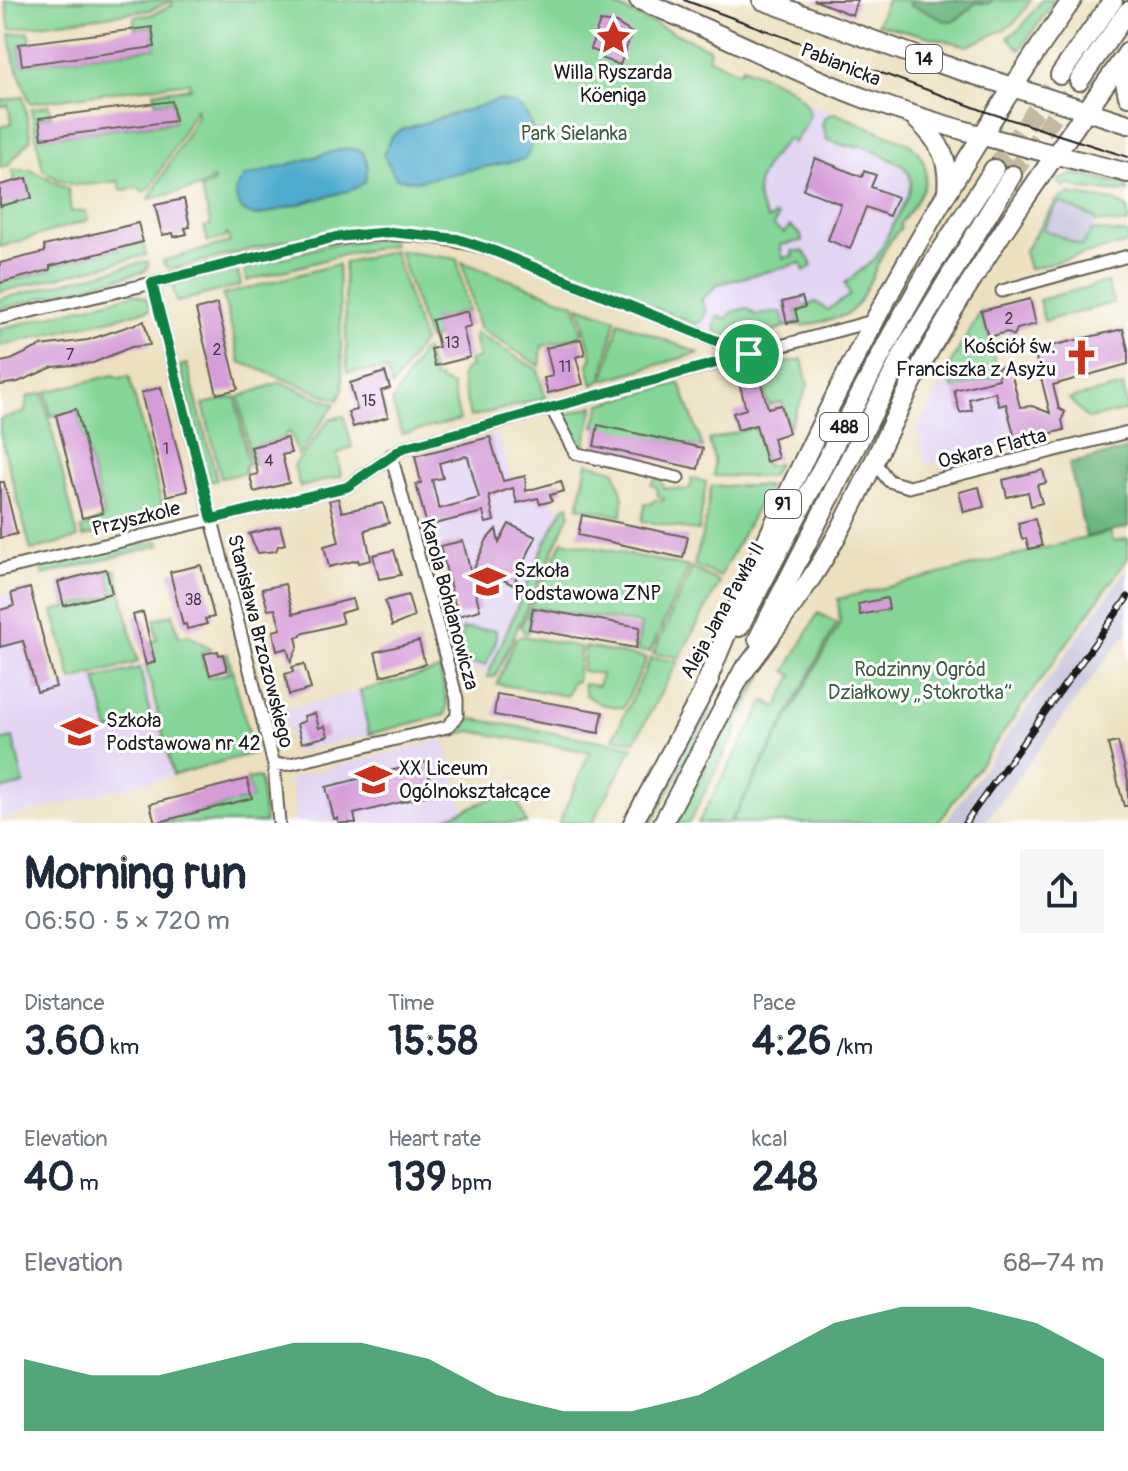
<!DOCTYPE html>
<html lang="en">
<head>
<meta charset="utf-8">
<style>
	:root { --surface:#fff; --page:#f6f6f7; --text:#1f2937; --muted:#747a83; --accent:#0b8043 }
	body { margin:0; font-family:Pangolin,sans-serif; background:var(--page); color:var(--text); height:100vh; display:flex; flex-direction:column; font-size:30px; white-space:nowrap }
	* { box-sizing:border-box; margin:0 }
	p { font-size:26px; color:var(--muted) }
	.icon { flex:none; width:44px; height:44px; fill:none; stroke:currentColor; stroke-width:2; stroke-linecap:round; stroke-linejoin:round }
	.map { position:relative; height:823px; overflow:hidden }
	.panel { display:flex; flex-direction:column; background:var(--surface); flex:1 }
	.panel>* { flex:none }
	.pin { position:absolute; display:grid; place-items:center; width:68px; height:68px; color:#fff; margin:-34px; border:4px solid #fff; border-radius:50%; box-shadow:0 2px 8px #0007 }
	.round { display:grid; place-items:center; flex:none; width:84px; height:84px; border-radius:0px; background:var(--page) }
	.summary { display:flex; align-items:center; justify-content:space-between; height:136px; padding:0 24px }
	h1 { font-size:44px; font-weight:700; line-height:60px }
	.metrics { display:grid; grid-template-columns:repeat(3,1fr); gap:12px; height:136px; padding:8px 24px }
	.metrics div { display:grid; align-content:center }
	.metrics b { font-size:40px; font-weight:700 }
	.metrics small { font-size:22px; font-weight:400 }
	.metrics p { font-size:22px }
	.chart { height:224px; padding:16px 24px }
	.chart p { display:flex; justify-content:space-between }
	.chart svg { width:100%; height:144px; margin-top:8px; fill:var(--accent); opacity:.7 }
	.map>svg:first-child { display:block }
	.built { fill:#e2d4f3 }
	.industrial { fill:#c5c0da }
	.green { fill:#84d596; stroke:#507859; stroke-width:2 }
	.forest { fill:#6bb67f; stroke:#44694e; stroke-width:2 }
	.water { fill:#4eabcd; stroke:#356474; stroke-width:2 }
	.building { fill:#d59cd8; fill-rule:evenodd }
	.lines { fill:none; stroke-linecap:round; stroke-linejoin:round }
	.primary-tunnel { stroke:#c2b99e; stroke-width:18; stroke-dasharray:18 9; stroke-linecap:butt }
	.minor-casing { stroke:#656155; stroke-width:15 }
	.primary-casing { stroke:#656155; stroke-width:22 }
	.minor { stroke:#fff; stroke-width:11 }
	.primary { stroke:#fff; stroke-width:18 }
	.tram { stroke:#1c1c1c; stroke-width:2 }
	.rail-casing { stroke:#1c1c1c; stroke-width:7 }
	.rail { stroke:#fff; stroke-width:4; stroke-dasharray:12; stroke-linecap:butt }
	.route-casing { stroke:#fff; stroke-width:16 }
	.route { stroke:#0b8043; stroke-width:10 }
	.labels { text-anchor:middle; stroke-width:6; stroke-linejoin:round; paint-order:stroke }
	.number-label { font-size:16px; fill:#4a3c4b }
	.shield { fill:#fff; stroke:#606060; stroke-width:2 }
	.shield-label { font-size:18px; font-weight:bold; fill:#1c1c1c }
	.street-label { font-size:20px; fill:#1c1c1c; stroke:#fff }
	.poi-label { font-size:20px; fill:#1c1c1c; stroke:#fff; text-anchor:start }
	.park-label { font-size:20px; fill:#405d47; stroke:#fff }
</style>
</head>
<body>
<div class="map">
<svg width="1128" height="823" viewBox="0 0 1128 823">
	<rect width="100%" height="100%" fill="#fff"/>
	<filter id="ink" filterUnits="userSpaceOnUse"><feTurbulence type="fractalNoise" baseFrequency=".0125" numOctaves="2"/><feDisplacementMap in="SourceGraphic" scale="16" xChannelSelector="R" yChannelSelector="G"/><feConvolveMatrix kernelMatrix="1 2 1 2 8 2 1 2 1" color-interpolation-filters="sRGB"/></filter>
	<filter id="wash" filterUnits="userSpaceOnUse"><feTurbulence type="fractalNoise" baseFrequency=".006" numOctaves="4" result="noise"/><feDisplacementMap in="SourceGraphic" scale="32" xChannelSelector="R" yChannelSelector="G"/><feGaussianBlur stdDeviation="1.8" result="paint"/><feColorMatrix in="noise" values="0 0 0 0 0 0 0 0 0 0 0 0 0 0 0 0 0 1.4 0 .05"/><feComposite in="paint" operator="in"/></filter>
	<g filter="url(#wash)">
		<rect width="100%" height="100%" fill="#ece0be"/>
		<path class="built" d="M805,102L910,144L920,153L925,164L926,180L921,191L900,224L901,228L891,237L868,280L862,299L856,307L845,315L803,326L798,323L785,326L780,312L722,335L690,323H699L700,301L714,286L726,281L768,221L759,208L758,180L763,168L809,108Z
			M949,372L953,389L999,376L1016,442L926,465L917,429Z
			M499,434L517,503L538,498L540,504L552,501L562,511L488,672L459,668L447,619L458,615L435,531L429,532L427,526L416,484L421,483L415,456Z
			M30,588L37,613H39L41,622L39,624L56,687L143,665L172,776L0,820V596Z
			M360,691L369,734L294,753L283,710Z
			M444,739L464,810L513,789L526,823H295L291,778Z"/>
		<path class="industrial" d="M1059,202L1096,219L1093,230L1081,246L1043,229Z
			M1128,568V631L984,823H945Z"/>
		<path class="green" d="M5,0H602L710,49L708,58L739,72L742,67C765,77 804,87 810,115L804,128L793,143L787,139C765,166 744,186 768,220L775,215L778,217L773,226L784,233L790,226L801,235L802,241L780,245L783,258L793,256L792,251H803L809,258L812,266L804,271L801,263L718,284L701,301L707,310L702,321L695,324L479,238C372,206 275,246 171,269L164,265L163,261L230,242L227,234L224,238L208,242L204,227L211,225L201,189L214,182L213,179L200,187L149,199L197,116L196,109L150,189L142,192L140,188L121,190L118,181C86,185 70,191 43,170L31,109L49,105L51,116L39,118L42,138L174,122L172,101L156,103L154,92L190,88L189,82L30,103L14,60L10,34L29,32L31,43L19,44L22,65L155,48L152,27L135,29L134,17L151,15L173,5L171,1L150,10L10,29Z
			M887,0H1031L1016,21L1005,29L968,46L877,24Z
			M1042,0H1055L1020,50L1008,37L1020,29Z
			M23,96L31,139L7,166L0,168V127L12,123L8,105L0,107V101Z
			M835,113L910,144C941,170 920,199 900,224L901,228C878,249 867,303 847,314C834,321 817,322 803,326C782,320 763,342 742,343C735,343 724,336 717,333L714,326L718,316L727,319L732,312L747,308L755,315L781,312L785,326L798,323L795,310L816,302L827,310L850,295L845,283L876,258L909,194L911,182L909,173L902,165L864,146H846L827,140L822,125L825,117Z
			M12,170H31L68,189L71,212L86,211L88,220L0,247V206L15,181Z
			M1075,174L1126,184L1128,192L1081,189L1070,184L1065,187L1057,181Z
			M1069,194L1114,201L1128,208V224L1096,222V219L1059,202L1043,229L1081,246L1093,230L1128,234V243L1029,269L1024,252L1057,200Z
			M391,238L393,245L338,256L247,281L244,269L327,245Z
			M143,242L146,255L0,292V283L50,270V266Z
			M394,251L423,341L392,387L387,370L347,372L344,263Z
			M399,251L457,259L468,311L433,320L437,337L428,340Z
			M148,261V267L145,271L0,309V299Z
			M462,262L575,304L582,333L579,337L542,346L540,366L479,328Z
			M338,264L343,390L338,400L240,362L223,295Z
			M237,269L241,285L177,302L172,285Z
			M1107,282L1113,303L1044,321L1039,300Z
			M135,294L146,298L152,309L0,346V329Z
			M579,306L616,319L601,381L593,385L588,365L592,357Z
			M981,311L999,376L952,389L948,368Z
			M619,322L699,353L604,380Z
			M476,333L538,370L545,398L470,417L461,377L465,370L471,367L469,361L479,358L474,336Z
			M426,350L434,379L440,378V381L452,386L460,420L402,434L392,402L422,351Z
			M802,359L808,386L789,427L782,402L769,405L759,370Z
			M187,364L217,480L210,482L180,366Z
			M113,375L120,378L129,376L165,516L83,537L81,529L103,518V512L76,410L51,416L46,392Z
			M280,382L335,404L298,455L290,432L285,434L286,438L251,447L256,465H251L239,397Z
			M680,383L703,448L594,426L601,404Z
			M1123,386L1128,410L1088,419L1069,399Z
			M43,393L78,538L31,550L0,434V419L25,412L27,397Z
			M236,397L248,465L244,468L245,473L221,478L203,404Z
			M594,406L584,446L581,448L572,437L565,415Z
			M344,416L352,447L337,454L341,476L300,487L294,466L330,419Z
			M755,427L766,466L778,464L771,477L714,476V459L709,440Z
			M587,463L615,470L623,497L622,516L578,507Z
			M660,478L664,488L687,490L692,485L691,478L706,482L699,531L642,521L645,504H651L654,500L663,501L664,498L658,496L657,487L651,485L654,480Z
			M711,486H768L720,577L694,565L705,525Z
			M569,505L570,514L495,677H487L546,541L564,507Z
			M1110,532L1113,541L1128,539V558L938,823H731L840,623L838,599Z
			M159,541L161,545L43,575L40,566L119,546H139Z
			M563,541L689,567L650,652L637,651L641,624L533,608L528,633L523,632L521,626Z
			M692,568L720,582L680,657L653,654Z
			M116,570L138,662L72,680L53,611L113,595L107,572Z
			M818,613L837,623L740,805L728,823H698L765,701L777,707L793,675L786,671Z
			M173,614L179,637L189,635L211,649L201,653L208,678L229,673L224,655L228,654L254,753L173,775L146,665L155,662L150,642L157,640L154,620Z
			M462,629L496,630V641L486,665L461,663Z
			M523,636L581,647L577,681L572,683L567,696L497,684L516,638Z
			M585,647L647,658L623,708L600,704L586,695L583,684L598,686L601,674L582,671Z
			M778,648L736,724L737,729L689,823H676L744,701Z
			M651,658L678,661L635,741L613,739Z
			M140,668L151,719L109,731L96,679Z
			M440,670L447,703L445,715L369,734L360,691Z
			M705,708L711,710L652,823H645Z
			M473,719L631,746L633,747L592,823H559L590,752L470,731L452,737L463,729L470,720Z
			M13,738L24,784L0,790V741Z
			M258,777L260,779L265,823H158L252,798L247,779Z
			M513,789L526,823H434L441,820Z"/>
		<path class="forest" d="M910,0H993L989,4L975,3C944,39 942,11 910,6Z
			M1128,449V527L1086,537L1069,464Z"/>
		<path class="water" d="M499,100C505,102 513,103 518,106C535,118 537,144 525,159L416,181L396,178L383,154L392,136L401,130Z
			M346,148L362,151L368,165L365,182L354,189L257,216C243,214 236,205 235,191L244,177Z"/>
		<g id="blocks">
			<path class="building" d="M814,0H857L852,15Z
				M600,21L616,23L632,33L620,65L601,58L603,54L590,49Z
				M152,27L155,47L22,65L19,44Z
				M172,101L175,121L42,138L39,118Z
				M815,158L862,177L864,171L876,175L871,187L897,197L889,216L866,207L850,249L828,240L841,204L803,189Z
				M27,178L32,198L0,206V185Z
				M184,199L190,227L185,228L187,234L174,237L173,233L162,235L155,205Z
				M138,223L143,242L50,266V270L0,283V263L45,252L44,246Z
				M802,297L805,307L795,310L798,321L787,323L782,302Z
				M1030,299L1036,324L1017,329L1014,336L1007,332L988,337L981,311Z
				M217,304L238,389L217,394L196,310Z
				M468,311L471,326L463,328L470,357L435,366L431,349L439,347L432,320Z
				M144,321L150,345L131,347L93,363L53,367L18,382L0,385V362L11,360L40,346L88,340Z
				M1123,329L1128,349V364L1053,385L1059,409L1065,412L1062,419L1064,430L1016,442L1006,404L999,406L995,392L969,399L972,410L960,413L954,390L999,379L997,368L1009,364L1020,407L1032,406L1050,413L1034,350Z
				M581,339L585,354L576,357L583,384L548,393L544,378L553,376L546,348Z
				M757,369L768,408L781,405L789,433L773,438L778,458L766,462L756,425L738,430L733,413L746,409L739,382L744,381L741,373Z
				M385,372L390,388L381,391L388,417L353,427L348,412L357,410L350,383Z
				M161,387L188,491L167,496L141,393Z
				M76,409L103,513L82,518L56,415Z
				M598,425L703,448L698,469L594,446Z
				M490,437L503,481L525,476L526,491L561,481L564,491L550,495L552,501L540,504L538,498L517,503L513,488L489,496L494,521L486,523L483,512L427,526L416,484L421,483L415,456ZM465,456L468,457L479,498L439,509L432,480L443,478L439,463Z
				M287,438L291,453L282,455L289,483L254,492L250,476L258,474L251,447Z
				M1043,470L1046,483L1037,485L1042,503L1031,506L1028,492L1007,497L1003,480Z
				M0,482H4L17,534L0,538Z
				M979,487L984,507L964,512L959,492Z
				M338,498L342,512L383,503L389,523L365,530L371,560L359,563L358,560L329,567L324,546L339,542L329,500Z
				M582,515L688,537L683,558L578,535Z
				M1035,519L1042,546L1029,549L1026,538L1022,539L1018,523Z
				M509,524L536,537L513,585L500,578L493,593L472,573L487,539L496,529L499,543Z
				M280,526L285,544L278,546L276,551L258,553L249,534Z
				M463,541L480,610L458,616L440,546Z
				M394,550L401,575L379,579L373,555Z
				M201,565L214,617L205,619L207,624L187,629L186,624L183,625L170,572Z
				M106,569L112,593L64,606L58,582Z
				M285,584L293,614L352,599L355,609L340,613L343,623L301,634V636L296,637L298,646L291,662L287,648L277,651L273,631L281,629L275,609L268,610L262,589Z
				M30,588L56,687L37,692L23,641L0,647V610L14,606L11,593Z
				M408,595L414,617L392,626L385,601Z
				M887,598L889,609L860,615L858,604Z
				M533,608L640,627L636,648L529,629Z
				M143,612L155,662L146,665L133,615Z
				M419,641L425,664L381,676L375,652Z
				M218,651L219,655L223,654L227,670L210,675L204,654Z
				M304,664L311,689L289,695L285,674L293,672L292,667Z
				M497,694L603,712L599,733L494,715Z
				M315,713L319,728L325,726L328,736L302,743L297,724L305,721L304,716Z
				M1118,742L1128,780V806H1124L1108,744Z
				M426,762L433,794L354,814L356,823H339L337,818L334,819L326,787Z
				M247,779L252,798L155,823L150,804Z"/>
		</g>
	</g>
	<g filter="url(#ink)">
		<use href="#blocks" fill-opacity="0" stroke="#656155" stroke-width="2"/>
		<g class="lines">
			<path class="primary-tunnel" d="M994,169L1060,75
				M1012,175L1079,81"/>
			<defs>
				<path id="minor" d="M152,283L274,765L279,823
					M1002,291L1128,256
					M0,318C61,304 123,291 184,275C295,248 380,214 494,251L749,354
					M552,409L575,453L678,478
					M874,462L889,481L909,487L1128,432
					M0,570L347,487L403,448L873,321
					M274,765L290,764L447,727L457,716V699L391,455"/>
				<path id="primary" d="M639,0C717,31 791,71 869,100C954,131 1041,151 1128,173
					M762,0L925,59L1128,124
					M1123,59V73L1128,96
					M1060,75L1113,0
					M1079,81L1128,11
					M917,120C940,141 950,160 947,192
					M739,627L892,334L926,274L994,169
					M758,639L906,348L1012,175
					M739,678C775,629 813,581 841,528C873,469 897,407 930,349C989,246 1059,149 1128,52
					M703,691C800,447 921,214 1072,0
					M633,823L709,681
					M663,823L744,669"/>
			</defs>
			<use href="#minor" class="minor-casing"/>
			<use href="#primary" class="primary-casing"/>
			<use href="#minor" class="minor"/>
			<use href="#primary" class="primary"/>
			<path class="tram" d="M684,0L987,112L1128,157"/>
			<defs>
				<path id="rail" d="M965,823L1128,597"/>
			</defs>
			<use href="#rail" class="rail-casing"/>
			<use href="#rail" class="rail"/>
		</g>
	</g>
	<g class="lines" filter="url(#ink)">
		<defs>
			<path id="route" d="M391,232L457,239L494,251L749,354L403,448L347,487L212,519L152,283L336,237Z"/>
		</defs>
		<use href="#route" class="route-casing"/>
		<use href="#route" class="route"/>
	</g>
	<defs>
		<symbol id="sight-bare" viewBox="-9 -9 18 18"><path d="M0-6L1.8-2.2L6-1.7L2.9 1.2L3.7 5.4L0 3.3L-3.7 5.4L-2.9 1.2L-6-1.7L-1.8-2.2Z" fill="#c8321e" stroke="#fff" stroke-width="2.5" paint-order="stroke"/></symbol>
		<symbol id="church-bare" viewBox="-9 -9 18 18"><path d="M-1.2-6h2.4v3.5h3.3v2.4h-3.3V6h-2.4V-.1h-3.3v-2.4h3.3Z" fill="#c8321e" stroke="#fff" stroke-width="2.5" paint-order="stroke"/></symbol>
		<symbol id="school-bare" viewBox="-9 -9 18 18"><path d="M0-5L7-2L0 1L-7-2ZM-4 1L0 2.5L4 1V4Q0 6-4 4Z" fill="#c8321e" stroke="#fff" stroke-width="2.5" paint-order="stroke"/></symbol>
	</defs>
	<g fill-rule="evenodd">
		<use href="#sight-bare" x="588" y="12" width="51" height="51"/>
		<use href="#church-bare" x="1056" y="332" width="51" height="51"/>
		<use href="#school-bare" x="462" y="556" width="51" height="51"/>
		<use href="#school-bare" x="54" y="706" width="51" height="51"/>
		<use href="#school-bare" x="348" y="754" width="51" height="51"/>
	</g>
	<g class="labels">
		<g class="number-label">
			<text x="1009" y="324">2</text>
			<text x="452" y="348">13</text>
			<text x="217" y="355">2</text>
			<text x="70" y="360">7</text>
			<text x="565" y="372">11</text>
			<text x="369" y="406">15</text>
			<text x="166" y="454">1</text>
			<text x="269" y="466">4</text>
			<text x="193" y="605">38</text>
		</g>
		<g class="shield">
			<rect x="906" y="45" width="36" height="28" rx="6"/>
			<rect x="820" y="413" width="48" height="28" rx="6"/>
			<rect x="765" y="490" width="36" height="28" rx="6"/>
		</g>
		<g class="shield-label">
			<text x="924" y="65">14</text>
			<text x="844" y="433">488</text>
			<text x="783" y="510">91</text>
		</g>
		<g class="street-label">
			<text transform="translate(841 64) rotate(22)" y="7">Pabianicka</text>
			<text transform="translate(992 448) rotate(-14)" y="7">Oskara Flatta</text>
			<text transform="translate(136 518) rotate(-14)" y="7">Przyszkole</text>
			<text transform="translate(450 604) rotate(75)" y="7">Karola Bohdanowicza</text>
			<text transform="translate(722 610) rotate(-61)" y="7">Aleja Jana Pawła II</text>
			<text transform="translate(261 641) rotate(76)" y="7">Stanisława Brzozowskiego</text>
		</g>
		<g class="poi-label">
			<text x="613" y="79" text-anchor="middle">Willa Ryszarda<tspan x="613" dy="23">Köeniga</tspan></text>
			<text x="1056" y="353" text-anchor="end">Kościół św.<tspan x="1056" dy="23">Franciszka z Asyżu</tspan></text>
			<text x="514" y="577">Szkoła<tspan x="514" dy="23">Podstawowa ZNP</tspan></text>
			<text x="106" y="727">Szkoła<tspan x="106" dy="23">Podstawowa nr 42</tspan></text>
			<text x="399" y="775">XX Liceum<tspan x="399" dy="23">Ogólnokształcące</tspan></text>
		</g>
		<g class="park-label">
			<text x="574" y="140">Park Sielanka</text>
			<text x="920" y="676">Rodzinny Ogród<tspan x="920" dy="23">Działkowy „Stokrotka”</tspan></text>
		</g>
	</g>
</svg>
<div class="pin" style="left:749px;top:354px;background:#1e9e55"><svg class="icon" aria-label="arrive" viewBox="0 0 24 24"><path d="M6 21V4h12l-3 4 3 4H6"/></svg></div>
</div>
<section class="panel">
<div class="summary"><div><h1>Morning run</h1><p>06:50 · 5 × 720 m</p></div><a class="round"><svg class="icon" aria-label="share" viewBox="0 0 24 24"><path d="M12 15V3M7 8l5-5 5 5M5 13v7h14v-7"/></svg></a></div>
<div class="metrics">
<div><p>Distance</p><b>3.60<small> km</small></b></div>
<div><p>Time</p><b>15:58</b></div>
<div><p>Pace</p><b>4:26<small> /km</small></b></div>
</div>
<div class="metrics">
<div><p>Elevation</p><b>40<small> m</small></b></div>
<div><p>Heart rate</p><b>139<small> bpm</small></b></div>
<div><p>kcal</p><b>248</b></div>
</div>
<div class="chart"><p><span>Elevation</span>68–74 m</p>
<svg viewBox="0 0 160 44" preserveAspectRatio="none"><path d="M0 44V22L10 27L20 27L30 22L40 17L50 17L60 22L70 33L80 38L90 38L100 33L110 22L120 11L130 6L140 6L150 11L160 22V44z"/></svg>
</div>
</section>
</body>
</html>
